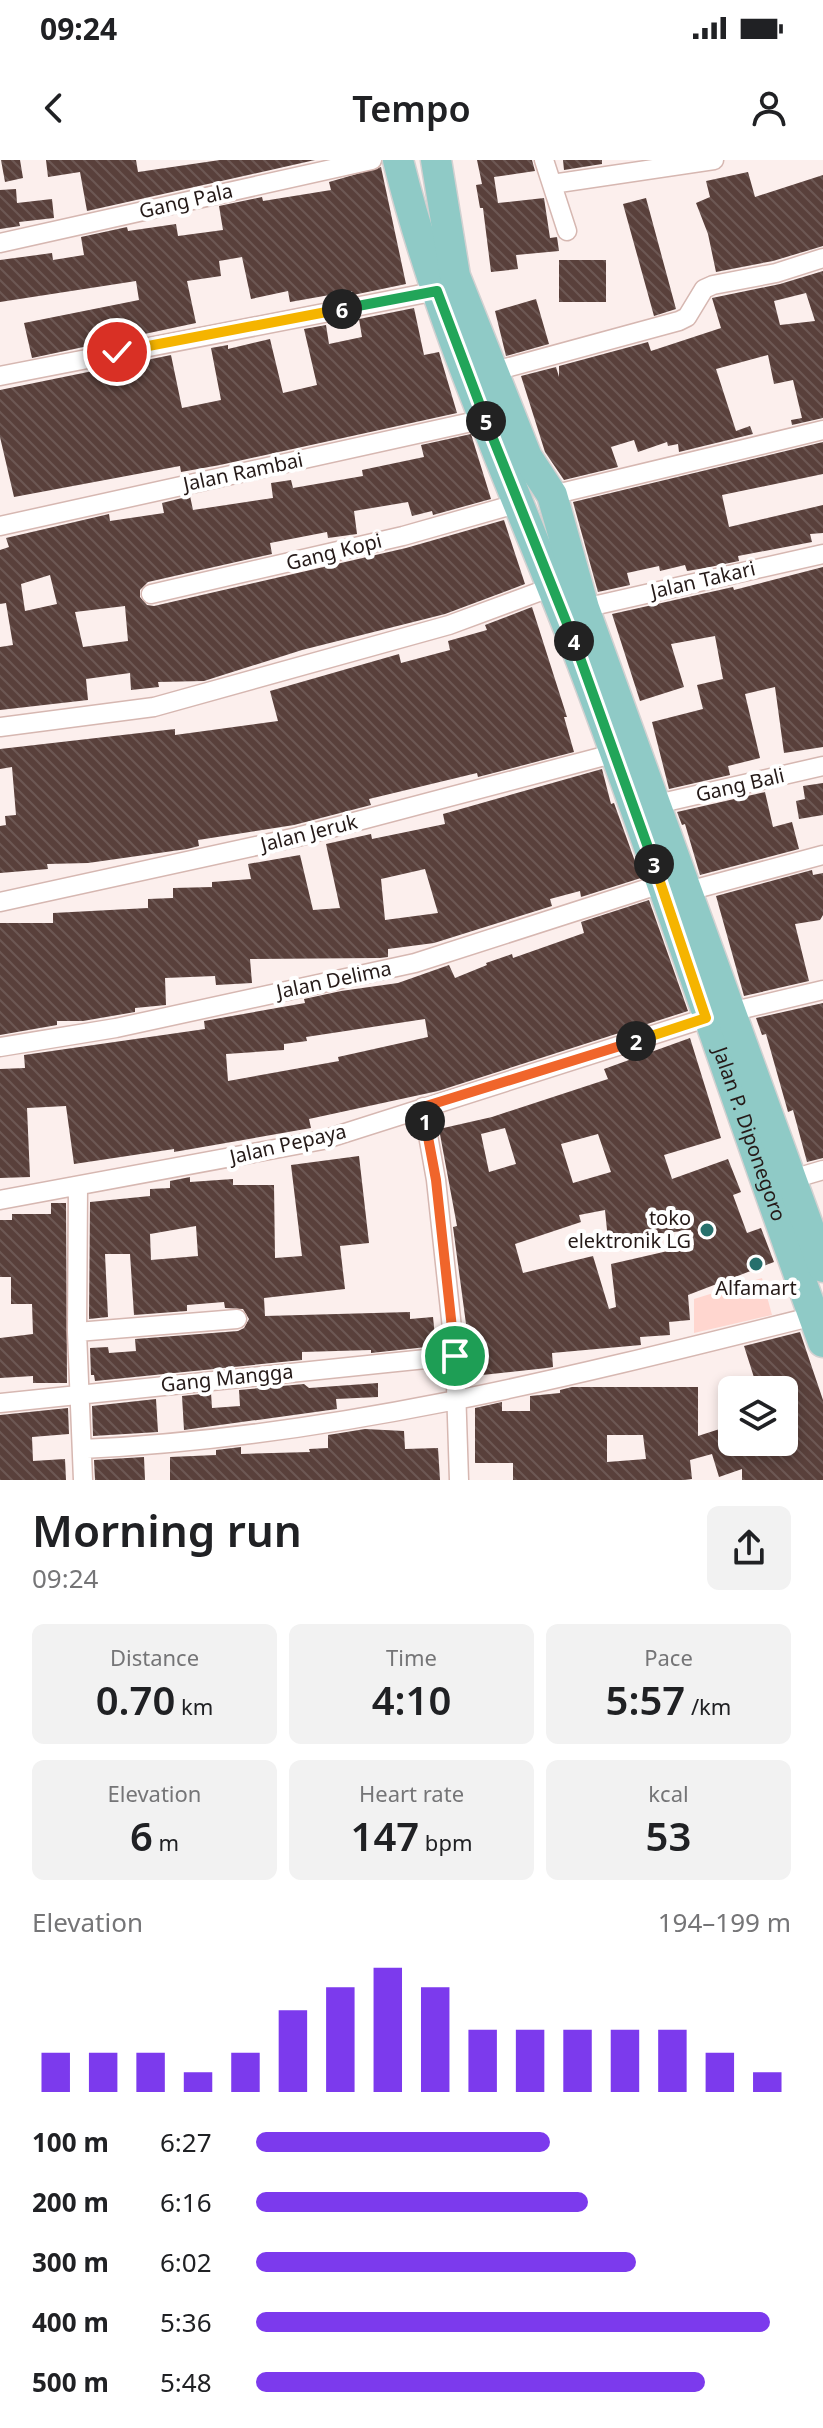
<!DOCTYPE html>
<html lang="en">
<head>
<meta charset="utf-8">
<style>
	:root { --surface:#fff; --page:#f2f2f2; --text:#202124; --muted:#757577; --accent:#7c3aed }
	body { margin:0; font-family:"Noto Sans",sans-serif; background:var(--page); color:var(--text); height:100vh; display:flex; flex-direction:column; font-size:30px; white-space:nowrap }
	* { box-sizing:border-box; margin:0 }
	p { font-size:26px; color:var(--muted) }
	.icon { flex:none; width:44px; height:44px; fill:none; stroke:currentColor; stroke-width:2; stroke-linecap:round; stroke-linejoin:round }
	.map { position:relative; height:1320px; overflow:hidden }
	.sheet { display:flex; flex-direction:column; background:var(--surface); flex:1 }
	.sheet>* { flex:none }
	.fabs { position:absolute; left:718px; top:1216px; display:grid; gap:16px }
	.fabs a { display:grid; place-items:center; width:80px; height:80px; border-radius:12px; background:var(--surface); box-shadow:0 4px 12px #0003; font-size:40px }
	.pin { position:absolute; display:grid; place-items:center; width:68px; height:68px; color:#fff; margin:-34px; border:4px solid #fff; border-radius:50%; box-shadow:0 2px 8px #0007 }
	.km { position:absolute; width:40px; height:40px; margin:-20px; border-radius:50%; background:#222; color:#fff; font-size:22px; line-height:40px; text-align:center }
	.round { display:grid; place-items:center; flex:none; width:84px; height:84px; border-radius:12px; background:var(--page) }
	.headline { display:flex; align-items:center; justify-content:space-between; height:136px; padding:0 32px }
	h1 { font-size:44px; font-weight:600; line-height:60px }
	.figures { display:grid; grid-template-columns:repeat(3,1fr); gap:12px; height:136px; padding:8px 32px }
	.figures div { display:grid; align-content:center; border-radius:12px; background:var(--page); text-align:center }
	.figures b { font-size:40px; font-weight:600 }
	.figures small { font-size:22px; font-weight:400 }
	.figures p { font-size:22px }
	.chart { height:224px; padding:16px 32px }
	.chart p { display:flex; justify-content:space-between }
	.chart svg { width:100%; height:144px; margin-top:8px; stroke:var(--accent); stroke-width:6 }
	ul { padding:0 32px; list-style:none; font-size:26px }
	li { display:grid; grid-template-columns:128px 96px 1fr; align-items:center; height:60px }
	li i { height:20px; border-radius:10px; background:var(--accent) }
	.status { display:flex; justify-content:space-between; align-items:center; height:56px; padding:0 40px; background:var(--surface); direction:ltr }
	.status svg { height:22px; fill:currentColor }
	header { display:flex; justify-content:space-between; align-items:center; height:104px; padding:0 32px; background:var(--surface); font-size:36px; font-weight:600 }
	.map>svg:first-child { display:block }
	.green { fill:#ffd6cf }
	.building { fill:url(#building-back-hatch); fill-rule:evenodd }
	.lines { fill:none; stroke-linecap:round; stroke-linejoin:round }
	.street-casing { stroke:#d6b7b1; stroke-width:21 }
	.primary-casing { stroke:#d3d1d1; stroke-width:33 }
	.street { stroke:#fff; stroke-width:18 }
	.primary { stroke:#8fcac6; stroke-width:30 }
	.split-1-casing { stroke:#fff; stroke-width:16 }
	.split-2-casing { stroke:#fff; stroke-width:16 }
	.split-3-casing { stroke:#fff; stroke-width:16 }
	.split-4-casing { stroke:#fff; stroke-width:16 }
	.split-5-casing { stroke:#fff; stroke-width:16 }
	.split-6-casing { stroke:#fff; stroke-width:16 }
	.split-7-casing { stroke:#fff; stroke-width:16 }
	.split-1 { stroke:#f0652b; stroke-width:10 }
	.split-2 { stroke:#f0652b; stroke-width:10 }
	.split-3 { stroke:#f5b400; stroke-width:10 }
	.split-4 { stroke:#22a559; stroke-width:10 }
	.split-5 { stroke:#22a559; stroke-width:10 }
	.split-6 { stroke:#22a559; stroke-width:10 }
	.split-7 { stroke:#f5b400; stroke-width:10 }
	.poi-dot { fill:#26706c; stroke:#fff; stroke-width:3 }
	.labels { text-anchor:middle; stroke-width:8; stroke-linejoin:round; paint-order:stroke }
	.street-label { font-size:20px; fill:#251a18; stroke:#fff }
	.poi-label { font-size:20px; fill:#251a18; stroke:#fff; text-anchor:end }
</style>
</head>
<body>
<div class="status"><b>09:24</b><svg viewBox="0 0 49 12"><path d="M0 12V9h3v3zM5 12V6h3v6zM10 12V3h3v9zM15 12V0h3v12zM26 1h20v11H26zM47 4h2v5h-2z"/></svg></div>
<header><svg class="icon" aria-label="back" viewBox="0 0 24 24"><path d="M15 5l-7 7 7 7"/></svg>Tempo<svg class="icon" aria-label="person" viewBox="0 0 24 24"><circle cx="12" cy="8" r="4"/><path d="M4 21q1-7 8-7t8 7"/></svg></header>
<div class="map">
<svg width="823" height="1320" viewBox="0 0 823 1320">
	<defs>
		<pattern id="building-back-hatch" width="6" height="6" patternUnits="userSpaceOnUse" patternTransform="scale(2)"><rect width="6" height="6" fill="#59403b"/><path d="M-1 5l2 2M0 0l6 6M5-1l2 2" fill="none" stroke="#6d5854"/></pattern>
	</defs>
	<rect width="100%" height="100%" fill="#fcefed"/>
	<path class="green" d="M762,1118L772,1155L694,1173V1139Z"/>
	<path class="building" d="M1,0H20L23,18L5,22Z
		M46,0H136L138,12L220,0H315L87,51L80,12L48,17Z
		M477,0H532L535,11L494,17L498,43L544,38L550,78L557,77L559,91L516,95L518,109L491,112L483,48H480L476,25L482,24Z
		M563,0H602V4L564,10Z
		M381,7L406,124L353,135L352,131L290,142L288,131L251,139L242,97L219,101L221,116L187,121L196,163L32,198L24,163L139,140L136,121L0,142V100L52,93L53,100L84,95L81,77L127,67L128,71L176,64L178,76L223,70L219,46L262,37L263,41L331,30L329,22Z
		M748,12L755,37L823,15V86L773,101L716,112L708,74L696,43L710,37L706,21Z
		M16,29L17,43L52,39L54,58L19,62L20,66L0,69V30Z
		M646,38L676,149L654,156L623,44Z
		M559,100H606V142H559Z
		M823,111V258L792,265L791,260L802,258L793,220L774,224L768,195L716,209L736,271L750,266L753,274L679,292L678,284L668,286L667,282L638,292L634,280L611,287L618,307L564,320L545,292L521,216L556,207L559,217V206L648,182L651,191L721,168L712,138L780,124ZM806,133L815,161L780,165L774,141Z
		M536,139L549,184L506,196L495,151Z
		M414,148L424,195L439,192L457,253L220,305L181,312L180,306L14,337L0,277V230L171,195L182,248L221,240L211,188L228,185V189L270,179L283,233L317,225L304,169L326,165L329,184L362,177L359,159Z
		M471,274L491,339L433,355L432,351L412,356L408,342L354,351L357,374L328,378L327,372L270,383L272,394L148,422L140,430V437L147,445L154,446L406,388L504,360L525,424L445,454L302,490L204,521L158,522L159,527L131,530L130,513L86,519L88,540L0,550V487L13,485L6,443L0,444V390L9,387L6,378L109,354L110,361L164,353L162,343L190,336L193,350L273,338L271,323L291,320L293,328L363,316L362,310L424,297L421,285ZM50,415L57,444L25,451L21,424ZM125,446L128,481L83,487L75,452Z
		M823,282V314L722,335L729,367L823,345V373L810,374L812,382L738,396L739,401L705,408L687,411L685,405L660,411L659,406L627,413L630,425L598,432L573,342Z
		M823,407V587L784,593L775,527L745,534L760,598L728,606L730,615L669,629L652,562L703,549L697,525L723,519L715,476L671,484L684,527L640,541L612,454L733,427L734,430Z
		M532,447L567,557H564L574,592L478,617L477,613L369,639L371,645L294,665L198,680L199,686L187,689L88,703L47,704L48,709L0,713V666L6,665L5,656L16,655L12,607L0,609V589L175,569V575L278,561L270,531L399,494L401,503L450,490L448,481L487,470L485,465Z
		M602,609L611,644L614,643L641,718L581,737L580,731L550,739L552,746L434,783L388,789V797L380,798L250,799L252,823L216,825L215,816L165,818L166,845L135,848V852L83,861H57V865L0,875V763H53V753L148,748V739L173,738V728L212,727V722L251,719L248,704L300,695L313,750L340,748L326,684L371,674L372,679L445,664L443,654ZM425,709L438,753L385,760L381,719Z
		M823,623V655L799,659L796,641L805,639L803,626Z
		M765,632L773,667L792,662L799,689L700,715L685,664L682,665L677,652Z
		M812,710L813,715L823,713V755L820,760L795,764L809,821L744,836L716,736Z
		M649,740L688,851L438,931L309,959L311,968L174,992V989L74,1004L66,946L27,948L30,1017L0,1018V909L25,908L24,895L205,869L204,861L305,843L304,839L341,831L398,823L449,805L455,818L487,805L486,803L512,794L513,798L584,773L581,762ZM425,859L428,877L338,897L339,901L228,921L226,894L284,890V884L307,881L306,877Z
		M823,843V998L807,1002L793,950L788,952L766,874L762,875L756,858Z
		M690,878L721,978L664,995L672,1019L728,999L741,1032L733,1035L747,1073L761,1068L774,1102L688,1135L690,1160L669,1162L670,1175L640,1177L641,1185L552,1193L553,1207L547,1208L473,1216L453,1067L457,1066L439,969L492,957L608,919L604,909ZM505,968L516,1004L489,1012L481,974ZM598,974L611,1012L573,1023L561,984ZM605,1050L608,1080L691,1070L694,1085L611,1104L616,1147L609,1149L593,1096L523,1113L515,1084L581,1062L579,1055Z
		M359,996L369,1083L340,1086L345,1129L264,1138L265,1156L410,1152V1159L433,1157L436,1186L371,1193V1190L302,1192V1200L95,1221L94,1215H91L90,1188L108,1187L109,1193L136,1191L135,1179L238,1171L244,1168L249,1159L243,1149L225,1148L224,1142L187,1145V1151L134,1155L130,1094H105L108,1157L89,1159L90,1042L150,1036V1029L170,1028V1021L190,1017V1022L233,1019V1025H274L275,1098L302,1096L291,1005ZM196,1066L198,1096L151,1100L150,1074Z
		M51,1043H66L67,1223H33V1216L0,1218V1178L33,1174L32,1144H11V1117H0V1060H12V1054H51Z
		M800,1172L823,1240V1320H742V1309L719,1317L712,1294L690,1300L692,1319L684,1320H513V1303H475V1248L502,1242V1251H530V1236L560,1233V1230L572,1227H698V1276L732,1265V1282H784V1230H758L744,1186ZM607,1275H643L646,1299L607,1302Z
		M378,1223V1237L336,1239L337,1249L184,1270L182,1236L211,1233L212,1248L240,1246L239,1230L304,1224L309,1228Z
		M156,1239L158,1272L93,1276L92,1246Z
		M68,1248L69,1274L32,1277L33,1301L65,1299L66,1320H0V1255Z
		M365,1269L404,1271L405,1289L438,1288L440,1320H170V1297L216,1295V1290L241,1287V1294L310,1292L309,1289L328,1288V1275Z
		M144,1297L145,1320H95L94,1300Z"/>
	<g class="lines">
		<defs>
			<path id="street" d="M544,0L567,71
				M552,24L714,0
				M0,83L372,0
				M495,211L679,161L687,157L704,129L713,125L776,113L823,98
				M0,216L437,131
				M552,335L823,270
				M0,366L485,259
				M151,434L403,376L516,344
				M584,448L823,394
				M0,567L154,547L449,465L552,427
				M657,644L823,606
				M688,731L823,695
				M0,742L297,677L616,593
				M730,852L823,830
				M0,887L116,868L415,803L661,724
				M423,947L436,1020L455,1196L459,1320
				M789,1020L823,1010
				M78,1026L77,1172L83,1320
				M0,1040L323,980L706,858
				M77,1172L237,1159
				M0,1243L455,1196
				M82,1289C331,1278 574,1216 814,1156"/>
			<g id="primary">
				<path id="s1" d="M398,0C441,174 519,337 582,503C667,728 741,956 823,1182"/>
				<path d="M436,0L455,116L527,297L552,335L584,448L823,1107"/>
			</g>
		</defs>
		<use href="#street" class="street-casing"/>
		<use href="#primary" class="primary-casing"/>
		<use href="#street" class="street"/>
		<use href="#primary" class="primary"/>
	</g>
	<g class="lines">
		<defs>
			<path id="split-1" d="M425,961L436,1020L455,1196"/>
			<path id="split-2" d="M425,961L423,947L636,881"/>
			<path id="split-3" d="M636,881L706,858L654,704"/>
			<path id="split-4" d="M574,481L654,704"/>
			<path id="split-5" d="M486,261L574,481"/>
			<path id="split-6" d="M342,149L437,131L486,261"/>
			<path id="split-7" d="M117,192L342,149"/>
		</defs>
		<use href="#split-1" class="split-1-casing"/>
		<use href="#split-2" class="split-2-casing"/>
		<use href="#split-3" class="split-3-casing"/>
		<use href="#split-4" class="split-4-casing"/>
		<use href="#split-5" class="split-5-casing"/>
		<use href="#split-6" class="split-6-casing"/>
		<use href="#split-7" class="split-7-casing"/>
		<use href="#split-1" class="split-1"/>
		<use href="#split-2" class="split-2"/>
		<use href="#split-3" class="split-3"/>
		<use href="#split-4" class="split-4"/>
		<use href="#split-5" class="split-5"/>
		<use href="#split-6" class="split-6"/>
		<use href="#split-7" class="split-7"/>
	</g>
	<g class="poi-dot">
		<circle cx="707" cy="1070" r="8"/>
		<circle cx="756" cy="1104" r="8"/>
	</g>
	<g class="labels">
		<g class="street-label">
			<text transform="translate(186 41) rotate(-13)" y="7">Gang Pala</text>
			<text transform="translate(243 312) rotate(-12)" y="7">Jalan Rambai</text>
			<text transform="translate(334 392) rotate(-14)" y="7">Gang Kopi</text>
			<text transform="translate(703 420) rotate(-13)" y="7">Jalan Takari</text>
			<text transform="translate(740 625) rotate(-13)" y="7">Gang Bali</text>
			<text transform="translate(309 673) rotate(-14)" y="7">Jalan Jeruk</text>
			<text transform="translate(334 820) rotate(-12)" y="7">Jalan Delima</text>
			<text dy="7" stroke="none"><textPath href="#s1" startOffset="1036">Jalan P. Diponegoro</textPath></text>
			<text transform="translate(288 984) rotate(-13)" y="7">Jalan Pepaya</text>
			<text transform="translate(227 1218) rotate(-6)" y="7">Gang Mangga</text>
		</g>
		<g class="poi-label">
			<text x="691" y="1065">toko<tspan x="691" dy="23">elektronik LG</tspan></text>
			<text x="756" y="1135" text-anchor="middle">Alfamart</text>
		</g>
	</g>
</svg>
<div class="fabs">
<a><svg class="icon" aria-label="layers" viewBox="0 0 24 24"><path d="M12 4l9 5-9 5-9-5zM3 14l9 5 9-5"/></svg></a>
</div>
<div class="pin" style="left:455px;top:1196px;background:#1e9e55"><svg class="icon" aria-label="arrive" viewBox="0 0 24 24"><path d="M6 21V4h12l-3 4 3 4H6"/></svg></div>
<div class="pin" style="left:117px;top:192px;background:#d93025"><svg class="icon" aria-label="check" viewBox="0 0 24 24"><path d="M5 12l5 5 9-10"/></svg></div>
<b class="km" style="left:425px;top:961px">1</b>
<b class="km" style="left:636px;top:881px">2</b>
<b class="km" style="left:654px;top:704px">3</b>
<b class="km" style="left:574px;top:481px">4</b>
<b class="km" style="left:486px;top:261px">5</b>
<b class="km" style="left:342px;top:149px">6</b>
</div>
<section class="sheet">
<div class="headline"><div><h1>Morning run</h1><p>09:24</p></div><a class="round"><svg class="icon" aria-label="share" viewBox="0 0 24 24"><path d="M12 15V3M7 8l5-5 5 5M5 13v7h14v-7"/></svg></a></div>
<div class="figures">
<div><p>Distance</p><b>0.70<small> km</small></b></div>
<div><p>Time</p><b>4:10</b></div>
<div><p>Pace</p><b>5:57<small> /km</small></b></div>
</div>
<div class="figures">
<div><p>Elevation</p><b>6<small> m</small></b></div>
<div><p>Heart rate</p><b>147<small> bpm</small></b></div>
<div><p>kcal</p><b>53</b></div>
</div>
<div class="chart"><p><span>Elevation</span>194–199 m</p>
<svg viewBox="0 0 160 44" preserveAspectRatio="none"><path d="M5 44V32M15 44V32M25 44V32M35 44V38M45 44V32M55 44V19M65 44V12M75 44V6M85 44V12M95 44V25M105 44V25M115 44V25M125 44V25M135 44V25M145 44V32M155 44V38"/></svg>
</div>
<ul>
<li><b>100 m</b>6:27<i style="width:55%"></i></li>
<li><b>200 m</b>6:16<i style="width:62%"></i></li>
<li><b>300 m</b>6:02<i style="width:71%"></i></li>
<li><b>400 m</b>5:36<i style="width:96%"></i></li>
<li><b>500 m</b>5:48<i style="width:84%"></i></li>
</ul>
</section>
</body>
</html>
